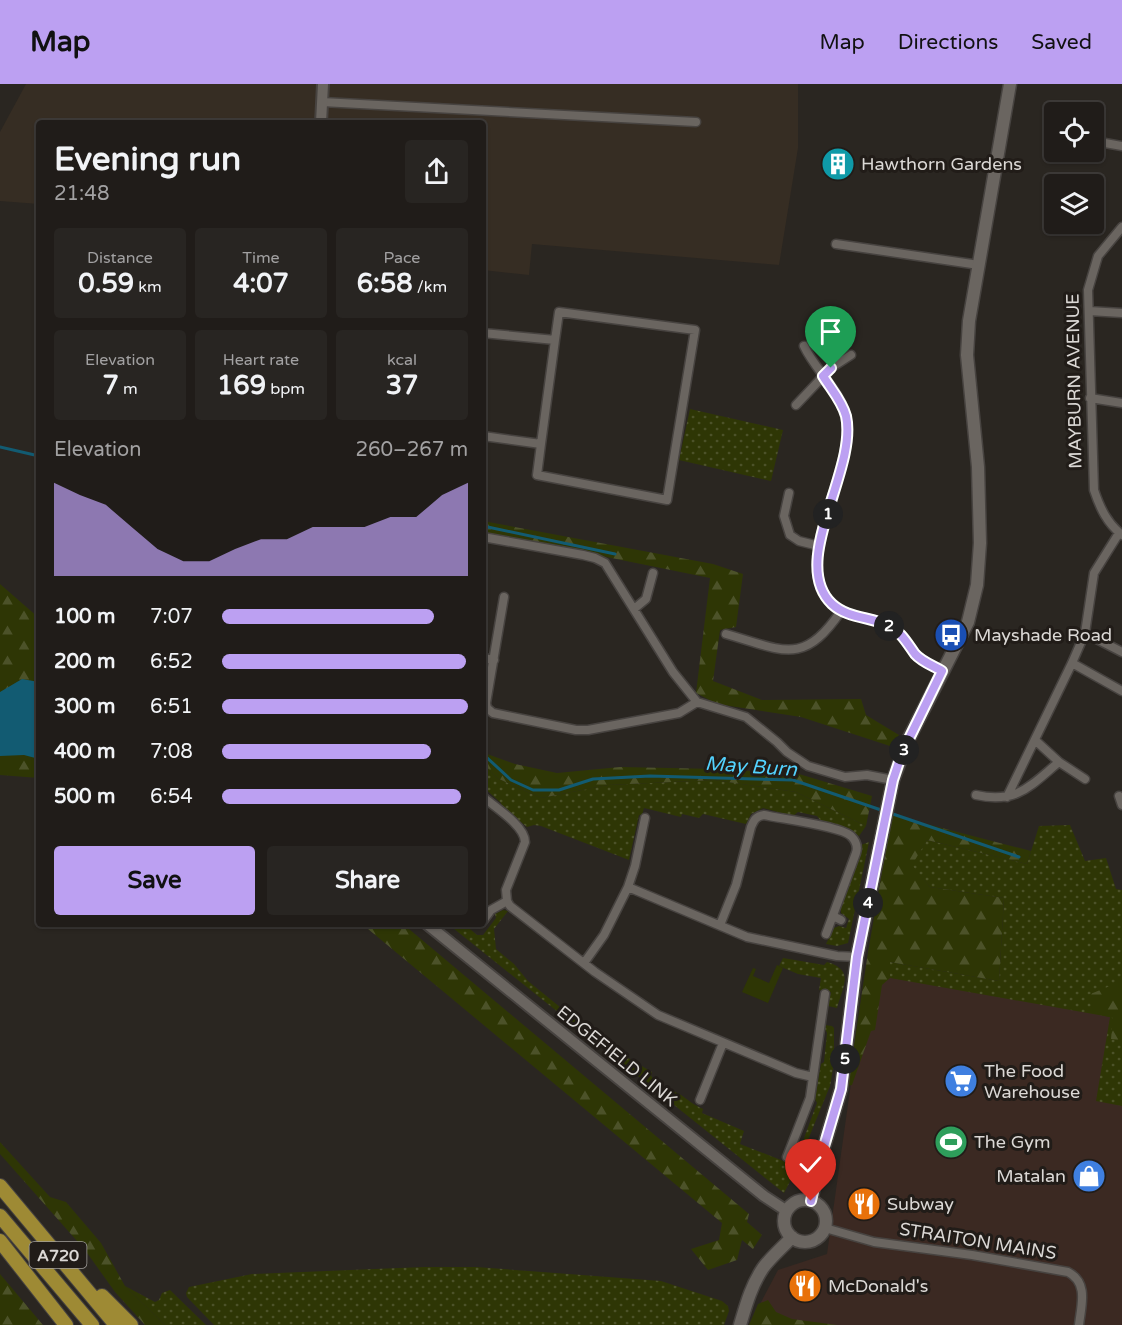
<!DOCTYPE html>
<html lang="en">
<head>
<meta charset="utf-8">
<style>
	:root { --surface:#201c19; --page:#282522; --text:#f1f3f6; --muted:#a2a1a2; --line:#3d3a38; --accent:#bca0f2 }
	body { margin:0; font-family:"Varela Round",sans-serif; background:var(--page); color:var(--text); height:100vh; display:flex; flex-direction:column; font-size:22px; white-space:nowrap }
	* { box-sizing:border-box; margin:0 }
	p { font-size:20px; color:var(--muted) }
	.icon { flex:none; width:33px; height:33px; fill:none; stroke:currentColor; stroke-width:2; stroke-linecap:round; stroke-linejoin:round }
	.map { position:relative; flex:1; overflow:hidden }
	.drawer { position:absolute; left:36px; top:36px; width:450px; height:807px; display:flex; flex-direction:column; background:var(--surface); border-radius:6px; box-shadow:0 2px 4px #0004,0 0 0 2px var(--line) }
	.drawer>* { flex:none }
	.controls { position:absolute; left:1044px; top:18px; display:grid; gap:12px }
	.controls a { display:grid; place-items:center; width:60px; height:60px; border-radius:6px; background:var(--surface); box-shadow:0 2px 4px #0004,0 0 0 2px var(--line); font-size:30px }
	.pin { position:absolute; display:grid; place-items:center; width:51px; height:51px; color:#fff; margin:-62px -26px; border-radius:50% 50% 50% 0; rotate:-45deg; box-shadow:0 0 6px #0007 }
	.pin .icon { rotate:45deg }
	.km { position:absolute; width:30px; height:30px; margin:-15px; border-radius:50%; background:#222; color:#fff; font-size:16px; line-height:30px; text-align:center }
	.round { display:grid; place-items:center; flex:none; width:63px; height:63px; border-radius:6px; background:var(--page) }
	.overview { display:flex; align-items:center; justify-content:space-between; height:102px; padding:0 18px }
	h1 { font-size:33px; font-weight:700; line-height:45px }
	.stats { display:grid; grid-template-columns:repeat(3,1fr); gap:9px; height:102px; padding:6px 18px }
	.stats div { display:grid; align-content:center; border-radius:6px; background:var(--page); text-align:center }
	.stats b { font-size:26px; font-weight:700 }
	.stats small { font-size:16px; font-weight:400 }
	.stats p { font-size:16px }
	.chart { height:168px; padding:12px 18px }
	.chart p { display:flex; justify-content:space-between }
	.chart svg { width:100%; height:108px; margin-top:6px; fill:var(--accent); opacity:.7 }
	.cta { display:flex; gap:12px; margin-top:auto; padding:12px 18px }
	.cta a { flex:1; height:69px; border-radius:6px; background:var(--accent); color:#111; font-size:24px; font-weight:700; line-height:69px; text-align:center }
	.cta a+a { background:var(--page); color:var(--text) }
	ul { padding:0 18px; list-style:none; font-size:20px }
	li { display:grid; grid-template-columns:96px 72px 1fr; align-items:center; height:45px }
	li i { height:15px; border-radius:8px; background:var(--accent) }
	header { display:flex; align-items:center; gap:36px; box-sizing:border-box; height:84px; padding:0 30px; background:var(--accent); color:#111 }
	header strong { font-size:28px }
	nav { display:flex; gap:33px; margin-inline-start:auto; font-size:21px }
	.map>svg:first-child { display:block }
	.commercial { fill:#3b2922 }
	.built { fill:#362d23 }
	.grass { fill:url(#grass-dots) }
	.forest { fill:url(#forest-firs) }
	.green { fill:#2e3605 }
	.water { fill:#125b72 }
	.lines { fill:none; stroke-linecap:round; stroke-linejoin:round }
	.stream { stroke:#125b72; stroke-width:3 }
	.minor-casing { stroke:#474340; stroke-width:11 }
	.tertiary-casing { stroke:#474340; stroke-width:14 }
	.secondary-casing { stroke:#474340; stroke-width:15 }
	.trunk-casing { stroke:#474340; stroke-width:16 }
	.minor { stroke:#6a6560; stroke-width:8 }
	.tertiary { stroke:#6a6560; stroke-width:10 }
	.secondary { stroke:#6a6560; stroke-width:12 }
	.trunk { stroke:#9e8a34; stroke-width:14 }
	.route-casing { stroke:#fff; stroke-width:12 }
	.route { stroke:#bca0f2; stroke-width:8 }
	.labels { text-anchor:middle; stroke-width:6; stroke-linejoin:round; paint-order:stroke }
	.shield { fill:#211c18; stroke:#a3a09c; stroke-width:1.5 }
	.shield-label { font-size:16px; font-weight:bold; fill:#dbd8d5 }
	.poi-label { font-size:18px; fill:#dbd8d5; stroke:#211c18; text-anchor:start }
	.street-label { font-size:18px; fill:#dbd8d5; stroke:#211c18 }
	.water-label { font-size:20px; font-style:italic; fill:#53d2fe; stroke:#211c18 }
</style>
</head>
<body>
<header>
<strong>Map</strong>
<nav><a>Map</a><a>Directions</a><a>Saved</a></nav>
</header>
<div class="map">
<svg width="1122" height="1241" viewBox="0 0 1122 1241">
	<defs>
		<pattern id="grass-dots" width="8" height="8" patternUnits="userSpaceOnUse" patternTransform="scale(1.5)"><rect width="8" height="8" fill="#2e3605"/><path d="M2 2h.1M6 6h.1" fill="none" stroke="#4c5229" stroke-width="1.8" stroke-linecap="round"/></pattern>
		<pattern id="forest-firs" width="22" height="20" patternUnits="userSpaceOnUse" patternTransform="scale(1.5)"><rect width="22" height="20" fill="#2e3605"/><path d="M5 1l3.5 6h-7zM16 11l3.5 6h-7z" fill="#4c5229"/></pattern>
	</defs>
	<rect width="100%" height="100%" fill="#2a2621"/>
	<path class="commercial" d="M867,885L1122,923V1241H749L778,1186L827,1170Z"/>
	<path class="built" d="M26,0H798V64L779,181L532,160L529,191L483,186V39H39V120L0,117V48Z"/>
	<path class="grass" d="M690,325L783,346L771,397L679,376Z
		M483,679L497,694L541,714L608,701L714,696L796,708L866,742L859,752L848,744L821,737L817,732L798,728L793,732L763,724L751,730L746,740L703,730L699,734L682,730L681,733L644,724L642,731H639L629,776L541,742L534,741L527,743L502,723L501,719L483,703Z
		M1070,741L1085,777L1106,774L1116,805L1122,806V1022L1096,1017L1110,933L890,894V878L999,897L1004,814L930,803L911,781L927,756L1027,780L1039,742Z
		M869,758L848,859L837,862L826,860L834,844L839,842L846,844L849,835L841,829V821L861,767V761Z
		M503,826L508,827L494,845L496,865L514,880L528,897L609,963L652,988L651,992C663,1005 667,1003 681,1011C688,1016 694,1021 703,1025L702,1029L744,1047L740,1060L786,1078L788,1086L794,1090L784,1109L448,840H464L477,851H483L496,834L495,830Z
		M783,874L824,881L827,878C855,886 843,902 837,924L828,922L831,908L819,906L821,894L798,890L779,882Z
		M825,941L832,942L834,944V979L830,1002L796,1085L790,1081L793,1074L797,1073L817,1019L815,1015L821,980L824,978L827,949L825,945Z
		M424,1183H476L661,1197L722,1217L728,1222L729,1227L724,1241H214L187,1213L186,1209L189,1203L252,1190Z
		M125,1202L155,1218L159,1216L162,1209L170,1206L206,1241H165Z"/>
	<path class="forest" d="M483,437L713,480L743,490L736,543L720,546L713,597L762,616L861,615L866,631L899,651L893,663L801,633L717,620L696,609L710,494L483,448Z
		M0,500L39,534V694L0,691Z
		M483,660L487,670L515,680L557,689L620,683L718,685L799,690L872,712L866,742L796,708L714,696L608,701L541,714L497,694L483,679Z
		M892,731L1031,767L1027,780L927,756L912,781L930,803L1004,814L999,897L890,878V894L882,901L875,946L871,947L852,1001L848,1002L868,868Z
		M362,840H403L749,1130L747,1138L762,1151L753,1165L742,1156L737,1176L708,1186L691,1165L719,1156L722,1139Z
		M1115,900L1122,901V957L1111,955L1113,934L1093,929L1088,911Z
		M0,1058L50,1113L66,1118L101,1159L125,1202L165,1241H145L115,1208L85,1166L0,1070Z
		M0,1190L43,1241H0Z
		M768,1216L776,1228L792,1235L837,1241H749L758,1220Z"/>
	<path class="green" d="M777,881L783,884L768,919L742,908L753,884L756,885L753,892L769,899Z"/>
	<path class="water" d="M22,595L39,598V675L24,671L0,672V608Z"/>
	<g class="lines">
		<path class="stream" d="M0,363L39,372
			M483,442L615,470
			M483,670L511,696L533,706H559L593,695L650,692L793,696L884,727
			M890,729L1019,773"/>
		<defs>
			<path id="minor" d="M322,18L696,38
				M1094,57L1122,62
				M1122,143L1098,172L1088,206L1094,406C1100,424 1107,439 1122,451
				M836,160L979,181
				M1089,227L1122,229
				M483,249L555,256L559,228L695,246L667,416L537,391L541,360L483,352
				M804,262C815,286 840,306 846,332C857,386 788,478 832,520C848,535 874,532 891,543C903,551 907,560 915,570C922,578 934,582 942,587
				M1090,314L1122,319
				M796,321L831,284L851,271
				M541,360L555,256
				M789,409L784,432L790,451L799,457L819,462
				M483,453L583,471L595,474L605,479L673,588L697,618L746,633L777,658L787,668L808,682L845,693L867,691L893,696
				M504,513L486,619L487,624L493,629L576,646H588L679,629L697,618
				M634,525L646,515L653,489
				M1085,549L1122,568
				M726,550C783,566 803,583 841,527
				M483,574L494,576
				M1072,579L1122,607
				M1059,678L1085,695
				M976,711C1017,720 1030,702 1059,678L1035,656
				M1119,712L1122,721
				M483,713C495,723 525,742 525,758L506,806L507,817
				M1007,713L1072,579L1085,549L1094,489L1119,449
				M628,803L635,782L645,734
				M507,817L510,822L595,888L658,931L796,989L813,993
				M833,832L841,836
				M483,837L491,826L507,817
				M720,841L736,801L751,743C754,736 756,732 764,731C782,735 840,742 851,752C856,757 858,763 856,769L826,850
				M584,879L604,851L628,803L747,853L837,872L857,873
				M700,1016L723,959
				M787,1073L810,1014L825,910
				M825,1144L874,1158L972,1171L1068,1188C1089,1199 1081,1222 1079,1241"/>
			<path id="tertiary" d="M321,39L323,0
				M427,840L764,1112L787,1127"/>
			<path id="secondary" d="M784 1137a21 21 0 1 1 42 0a21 21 0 1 1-42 0Z
				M811,1117L820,1076L841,1005L857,873L893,696L907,658L968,538L977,501L980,459L978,383L967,271L969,237L1010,0
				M740,1241C746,1221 751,1202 763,1184C771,1173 783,1163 792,1153"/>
			<path id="trunk" d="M0,1102L116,1241
				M0,1132L92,1241
				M0,1157L66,1241
				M102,1212L131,1241"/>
		</defs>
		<use href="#minor" class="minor-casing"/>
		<use href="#tertiary" class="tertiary-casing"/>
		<use href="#secondary" class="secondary-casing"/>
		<use href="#trunk" class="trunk-casing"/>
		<use href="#minor" class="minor"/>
		<use href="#tertiary" class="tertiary"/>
		<use href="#secondary" class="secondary"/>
		<use href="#trunk" class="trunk"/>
	</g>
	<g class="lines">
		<defs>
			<path id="route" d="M811,1117L820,1076L841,1005L857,873L893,696L902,669L942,587C934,582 922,578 915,570C907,559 901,547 887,541C870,533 847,534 832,520C788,478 858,386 846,332C842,317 831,305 823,292L831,284"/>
		</defs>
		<use href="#route" class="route-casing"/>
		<use href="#route" class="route"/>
	</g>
	<defs>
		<symbol id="building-disc" viewBox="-11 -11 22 22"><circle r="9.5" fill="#0f9aa8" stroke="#211c18"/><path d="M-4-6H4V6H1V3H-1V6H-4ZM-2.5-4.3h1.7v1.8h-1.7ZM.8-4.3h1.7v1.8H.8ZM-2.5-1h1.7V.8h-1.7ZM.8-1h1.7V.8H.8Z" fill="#fff"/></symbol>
		<symbol id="bus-disc" viewBox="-11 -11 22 22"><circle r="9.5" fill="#1a4fb4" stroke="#211c18"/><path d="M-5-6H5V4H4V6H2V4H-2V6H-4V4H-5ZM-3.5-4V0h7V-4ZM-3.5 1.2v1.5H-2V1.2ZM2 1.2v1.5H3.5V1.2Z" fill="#fff"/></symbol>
		<symbol id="supermarket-disc" viewBox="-11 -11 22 22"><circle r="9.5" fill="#3f7fe0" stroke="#211c18"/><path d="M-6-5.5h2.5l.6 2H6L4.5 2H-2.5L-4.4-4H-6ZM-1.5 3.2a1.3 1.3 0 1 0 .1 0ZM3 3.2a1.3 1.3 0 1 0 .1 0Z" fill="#fff"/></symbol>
		<symbol id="stadium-disc" viewBox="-11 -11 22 22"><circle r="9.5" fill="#2e9e5b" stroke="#211c18"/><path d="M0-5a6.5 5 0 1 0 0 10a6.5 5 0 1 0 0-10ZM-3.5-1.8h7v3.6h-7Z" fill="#fff"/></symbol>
		<symbol id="shop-disc" viewBox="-11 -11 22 22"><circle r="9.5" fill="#3f7fe0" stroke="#211c18"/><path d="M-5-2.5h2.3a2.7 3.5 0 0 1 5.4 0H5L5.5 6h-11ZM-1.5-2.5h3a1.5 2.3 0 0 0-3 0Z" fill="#fff"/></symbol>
		<symbol id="restaurant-disc" viewBox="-11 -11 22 22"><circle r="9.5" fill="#e8710a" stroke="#211c18"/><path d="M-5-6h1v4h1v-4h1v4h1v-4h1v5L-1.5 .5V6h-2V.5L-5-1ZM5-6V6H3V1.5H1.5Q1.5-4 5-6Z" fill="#fff"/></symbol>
	</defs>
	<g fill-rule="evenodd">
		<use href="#building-disc" x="819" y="61" width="38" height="38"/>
		<use href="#bus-disc" x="932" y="532" width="38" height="38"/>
		<use href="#supermarket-disc" x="942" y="978" width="38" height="38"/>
		<use href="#stadium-disc" x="932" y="1039" width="38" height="38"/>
		<use href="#shop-disc" x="1070" y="1073" width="38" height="38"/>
		<use href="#restaurant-disc" x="845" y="1101" width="38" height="38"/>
		<use href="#restaurant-disc" x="786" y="1183" width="38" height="38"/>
	</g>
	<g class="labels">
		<rect class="shield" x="29.5" y="1158" width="57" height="26" rx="4.5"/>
		<g class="shield-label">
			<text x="58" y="1177">A720</text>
		</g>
		<g class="poi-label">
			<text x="861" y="86">Hawthorn Gardens</text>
			<text x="974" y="557">Mayshade Road</text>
			<text x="984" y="993">The Food<tspan x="984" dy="21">Warehouse</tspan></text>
			<text x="974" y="1064">The Gym</text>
			<text x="1066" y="1098" text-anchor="end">Matalan</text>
			<text x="887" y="1126">Subway</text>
			<text x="828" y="1208">McDonald's</text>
		</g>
		<g class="street-label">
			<text transform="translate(1074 297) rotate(-91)" y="6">MAYBURN AVENUE</text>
			<text transform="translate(617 972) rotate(39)" y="6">EDGEFIELD LINK</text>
			<text transform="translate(978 1157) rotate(9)" y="6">STRAITON MAINS</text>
		</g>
		<g class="water-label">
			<text transform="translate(751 682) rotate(4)" y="7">May Burn</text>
		</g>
	</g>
</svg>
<div class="controls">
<a><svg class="icon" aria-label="locate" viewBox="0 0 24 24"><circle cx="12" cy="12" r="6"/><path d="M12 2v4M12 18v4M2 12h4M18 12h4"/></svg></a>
<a><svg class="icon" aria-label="layers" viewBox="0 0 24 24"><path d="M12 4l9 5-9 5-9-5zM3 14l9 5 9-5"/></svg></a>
</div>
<div class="pin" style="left:831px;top:284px;background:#1e9e55"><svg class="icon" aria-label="arrive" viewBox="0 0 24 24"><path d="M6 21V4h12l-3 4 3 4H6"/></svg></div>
<div class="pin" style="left:811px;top:1117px;background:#d93025"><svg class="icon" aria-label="check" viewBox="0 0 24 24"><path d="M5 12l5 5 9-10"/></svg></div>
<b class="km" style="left:828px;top:430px">1</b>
<b class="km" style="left:889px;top:542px">2</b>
<b class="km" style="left:904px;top:666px">3</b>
<b class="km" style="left:868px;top:819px">4</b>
<b class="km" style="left:845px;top:975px">5</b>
<section class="drawer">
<div class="overview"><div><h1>Evening run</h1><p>21:48</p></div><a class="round"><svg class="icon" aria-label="share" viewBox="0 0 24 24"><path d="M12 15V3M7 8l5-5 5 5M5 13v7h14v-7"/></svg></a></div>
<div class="stats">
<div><p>Distance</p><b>0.59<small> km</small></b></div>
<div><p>Time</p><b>4:07</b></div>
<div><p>Pace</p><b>6:58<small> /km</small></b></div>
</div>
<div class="stats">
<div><p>Elevation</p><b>7<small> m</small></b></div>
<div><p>Heart rate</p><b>169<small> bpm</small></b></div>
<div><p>kcal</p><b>37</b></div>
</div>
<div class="chart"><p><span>Elevation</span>260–267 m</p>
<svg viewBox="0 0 160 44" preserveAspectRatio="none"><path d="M0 44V6L10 11L20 15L30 24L40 33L50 38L60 38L70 33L80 29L90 29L100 24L110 24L120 24L130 20L140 20L150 11L160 6V44z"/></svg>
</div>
<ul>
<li><b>100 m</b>7:07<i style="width:86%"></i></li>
<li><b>200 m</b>6:52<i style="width:99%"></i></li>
<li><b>300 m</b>6:51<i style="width:100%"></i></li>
<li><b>400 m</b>7:08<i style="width:85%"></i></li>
<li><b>500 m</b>6:54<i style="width:97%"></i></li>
</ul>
<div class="cta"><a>Save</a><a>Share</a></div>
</section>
</div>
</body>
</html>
